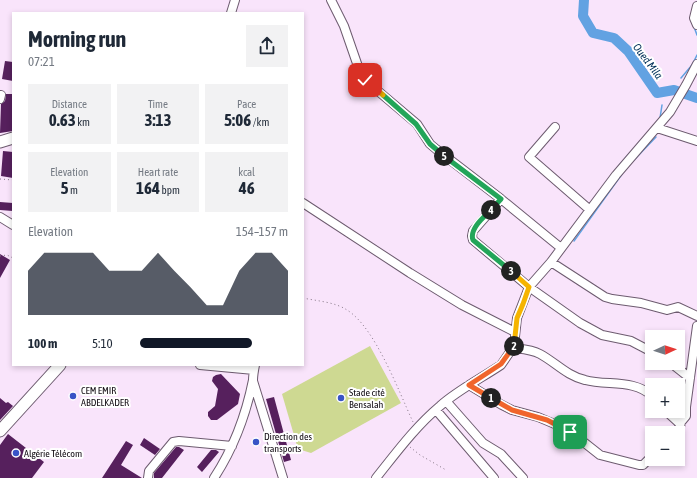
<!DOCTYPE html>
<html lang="en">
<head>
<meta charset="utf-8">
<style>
	:root { --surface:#fff; --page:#f2f2f3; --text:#1f2937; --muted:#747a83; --accent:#111827 }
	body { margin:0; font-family:"Asap Condensed",sans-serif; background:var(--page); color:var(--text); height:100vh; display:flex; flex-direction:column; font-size:15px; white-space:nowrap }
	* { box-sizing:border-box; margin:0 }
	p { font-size:13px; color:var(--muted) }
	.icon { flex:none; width:22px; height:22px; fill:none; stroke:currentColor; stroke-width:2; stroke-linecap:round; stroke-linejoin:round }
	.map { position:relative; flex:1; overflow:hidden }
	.side { position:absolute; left:12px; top:12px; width:292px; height:354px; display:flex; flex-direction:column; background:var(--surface); border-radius:0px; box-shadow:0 2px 6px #0003 }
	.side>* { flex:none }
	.needle { width:26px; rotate:87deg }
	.tools { position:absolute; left:645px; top:330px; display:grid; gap:8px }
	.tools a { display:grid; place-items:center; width:40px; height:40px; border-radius:0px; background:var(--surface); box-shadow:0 2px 6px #0003; font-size:20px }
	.pin { position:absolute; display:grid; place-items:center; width:34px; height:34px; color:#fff; margin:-17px; border-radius:8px; box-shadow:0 2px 6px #0006 }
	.km { position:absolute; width:20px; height:20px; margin:-10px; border-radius:50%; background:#222; color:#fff; font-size:11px; line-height:20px; text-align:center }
	.round { display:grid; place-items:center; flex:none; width:42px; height:42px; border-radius:0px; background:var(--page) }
	.head { display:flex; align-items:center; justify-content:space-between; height:68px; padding:0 16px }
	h1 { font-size:22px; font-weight:700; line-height:30px }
	.metrics { display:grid; grid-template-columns:repeat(3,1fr); gap:6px; height:68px; padding:4px 16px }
	.metrics div { display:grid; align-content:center; border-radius:0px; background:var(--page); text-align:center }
	.metrics b { font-size:17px; font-weight:700 }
	.metrics small { font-size:11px; font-weight:400 }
	.metrics p { font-size:11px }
	.chart { height:112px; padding:8px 16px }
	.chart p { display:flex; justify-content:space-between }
	.chart svg { width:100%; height:72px; margin-top:4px; fill:var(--accent); opacity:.7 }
	ul { padding:0 16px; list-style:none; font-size:13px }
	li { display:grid; grid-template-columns:64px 48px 1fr; align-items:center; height:30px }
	li i { height:10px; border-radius:5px; background:var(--accent) }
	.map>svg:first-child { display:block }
	.green { fill:#ced992 }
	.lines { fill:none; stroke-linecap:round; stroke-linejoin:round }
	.stream { stroke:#62a2e2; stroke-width:1.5 }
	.river { stroke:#62a2e2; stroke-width:10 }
	.building { fill:#56205d }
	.minor-casing { stroke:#6d5b6f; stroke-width:10 }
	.major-casing { stroke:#6d5b6f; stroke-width:13 }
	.path { stroke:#837584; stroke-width:1; stroke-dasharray:1 3; stroke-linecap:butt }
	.minor { stroke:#fff; stroke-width:8 }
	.major { stroke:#fff; stroke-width:11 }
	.split-1-casing { stroke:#fff; stroke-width:8 }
	.split-2-casing { stroke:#fff; stroke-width:8 }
	.split-3-casing { stroke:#fff; stroke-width:8 }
	.split-4-casing { stroke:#fff; stroke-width:8 }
	.split-5-casing { stroke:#fff; stroke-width:8 }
	.split-6-casing { stroke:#fff; stroke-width:8 }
	.split-7-casing { stroke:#fff; stroke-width:8 }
	.split-1 { stroke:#f0652b; stroke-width:5 }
	.split-2 { stroke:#f0652b; stroke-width:5 }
	.split-3 { stroke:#f5b400; stroke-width:5 }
	.split-4 { stroke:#22a559; stroke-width:5 }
	.split-5 { stroke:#22a559; stroke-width:5 }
	.split-6 { stroke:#22a559; stroke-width:5 }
	.split-7 { stroke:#f5b400; stroke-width:5 }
	.poi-dot { fill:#3854c6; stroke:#fff; stroke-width:1.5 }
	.labels { text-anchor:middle; stroke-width:4; stroke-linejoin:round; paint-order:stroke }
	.poi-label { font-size:10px; fill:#120c13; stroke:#fff; text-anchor:start }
	.water-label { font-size:11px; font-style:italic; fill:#003058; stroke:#fff }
</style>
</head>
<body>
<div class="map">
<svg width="697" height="478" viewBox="0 0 697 478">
	<rect width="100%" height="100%" fill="#f9e4fb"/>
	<path class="green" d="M370,346L401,403L311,453L298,449L282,394Z"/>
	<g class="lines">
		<path class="stream" d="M694,27L697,35
			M681,78L692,65L697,55
			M660,118L662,105
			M632,162L656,137
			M617,168L629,154
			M574,241L622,174"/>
		<path class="river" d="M584,0L583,16L593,33L614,38L628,51L657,93L674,90L697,98"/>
	</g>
	<path class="building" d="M5,61L13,62V81L2,79Z
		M6,94H13V131L0,133L1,104L5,101Z
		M3,151L13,152V178L1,176Z
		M0,202L13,203V211L0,210Z
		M0,254L10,260L0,278Z
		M221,374L240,394L238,404L217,420H211L208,416V412L215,406L218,389L212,381L213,377L216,375Z
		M274,397L291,460L284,462L266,399Z
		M0,398L6,403L8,402L13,406L0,420Z
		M8,434L44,462L32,478H0V445Z
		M144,438L160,449L155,455L140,445Z
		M126,441L133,445L121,465L142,478H102Z
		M176,447H179L184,450L162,478H154V473Z
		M211,450H216L219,452L202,472L197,467Z"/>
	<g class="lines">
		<defs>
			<path id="minor" d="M331,0L344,26L361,75L365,80L417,124L430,144L436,149L501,199L561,248
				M697,6L694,18L697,25
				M231,13L235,0
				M0,99L1,95
				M555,127L529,157L590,210
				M657,128L697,141
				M501,199L473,231L472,236L473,240L529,287L580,323L602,335L631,341L652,352
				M303,203L410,273L462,305L515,332
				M0,217L13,225
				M551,262L605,297L612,299L641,303L667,310L678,307L697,316
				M513,348C522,349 531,349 540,354C555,362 567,376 585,380C608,386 634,379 652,396
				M671,363L690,378
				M200,365L254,370
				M253,381L283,478
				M469,385L502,405L512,410L538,417L557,425L581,440L600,455L639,465H643L652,456
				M446,401L483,443L501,454L523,478
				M436,410L494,478
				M666,411L678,422H681L686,416V407L697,326
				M674,433L680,427L681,422
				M148,478L149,471L173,442L179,441L232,446
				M214,478C233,449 246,415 253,380C253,375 254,370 255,365
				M376,478C396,453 415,427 440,406C458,390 480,379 501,365L514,346L517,318L529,287L551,262L616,175L670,112L686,85L697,64"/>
			<path id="major" d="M0,142L13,138
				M0,431L60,365"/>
		</defs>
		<use href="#minor" class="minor-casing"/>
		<use href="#major" class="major-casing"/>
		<path class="path" d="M0,179L13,180
			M0,256L7,255L13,258
			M303,298C317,301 335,302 347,310C375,327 399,392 413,422
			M410,447L420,455L446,470"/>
		<use href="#minor" class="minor"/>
		<use href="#major" class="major"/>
	</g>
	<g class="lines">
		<defs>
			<path id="split-1" d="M491,398L512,410L547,420L570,432"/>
			<path id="split-2" d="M491,398L469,385L501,364L514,346"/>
			<path id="split-3" d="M511,271L529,287L523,304L517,318L514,346"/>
			<path id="split-4" d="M491,210C484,217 469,229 473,240L511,271"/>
			<path id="split-5" d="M444,156L501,199L491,210"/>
			<path id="split-6" d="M383,95L416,124L430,144L444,156"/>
			<path id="split-7" d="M365,80L383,95"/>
		</defs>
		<use href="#split-1" class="split-1-casing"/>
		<use href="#split-2" class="split-2-casing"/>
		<use href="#split-3" class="split-3-casing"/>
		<use href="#split-4" class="split-4-casing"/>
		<use href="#split-5" class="split-5-casing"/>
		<use href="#split-6" class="split-6-casing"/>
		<use href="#split-7" class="split-7-casing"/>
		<use href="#split-1" class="split-1"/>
		<use href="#split-2" class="split-2"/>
		<use href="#split-3" class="split-3"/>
		<use href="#split-4" class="split-4"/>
		<use href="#split-5" class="split-5"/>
		<use href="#split-6" class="split-6"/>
		<use href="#split-7" class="split-7"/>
	</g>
	<g class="poi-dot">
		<circle cx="73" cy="396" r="4"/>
		<circle cx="341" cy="398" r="4"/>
		<circle cx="256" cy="442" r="4"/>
		<circle cx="16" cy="453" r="4"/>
	</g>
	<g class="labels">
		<g class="poi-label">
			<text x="81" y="394">CEM EMIR<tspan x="81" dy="12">ABDELKADER</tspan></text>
			<text x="349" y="396">Stade cité<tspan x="349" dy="12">Bensalah</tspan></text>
			<text x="264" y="440">Direction des<tspan x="264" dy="12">transports</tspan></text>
			<text x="24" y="457">Algérie Télécom</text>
		</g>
		<g class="water-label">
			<text transform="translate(648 61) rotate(53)" y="4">Oued Mila</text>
		</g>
	</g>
</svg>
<div class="tools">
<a><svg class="needle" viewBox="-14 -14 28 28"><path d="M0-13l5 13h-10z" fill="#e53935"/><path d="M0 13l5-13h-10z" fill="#747a83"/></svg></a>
<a>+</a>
<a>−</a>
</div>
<div class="pin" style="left:570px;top:432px;background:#1e9e55"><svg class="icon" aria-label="arrive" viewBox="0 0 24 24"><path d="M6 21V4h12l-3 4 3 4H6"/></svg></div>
<div class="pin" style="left:365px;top:80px;background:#d93025"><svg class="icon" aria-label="check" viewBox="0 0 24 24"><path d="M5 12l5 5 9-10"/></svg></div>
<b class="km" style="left:491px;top:398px">1</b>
<b class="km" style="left:514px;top:346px">2</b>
<b class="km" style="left:511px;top:271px">3</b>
<b class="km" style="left:491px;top:210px">4</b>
<b class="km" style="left:444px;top:156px">5</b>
<section class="side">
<div class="head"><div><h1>Morning run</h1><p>07:21</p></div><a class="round"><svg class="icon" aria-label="share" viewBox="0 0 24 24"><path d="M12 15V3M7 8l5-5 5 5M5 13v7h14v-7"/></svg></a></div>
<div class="metrics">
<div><p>Distance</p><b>0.63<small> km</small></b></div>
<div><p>Time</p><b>3:13</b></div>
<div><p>Pace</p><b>5:06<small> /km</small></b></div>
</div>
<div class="metrics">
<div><p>Elevation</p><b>5<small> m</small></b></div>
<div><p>Heart rate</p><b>164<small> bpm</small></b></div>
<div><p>kcal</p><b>46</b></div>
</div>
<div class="chart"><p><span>Elevation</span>154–157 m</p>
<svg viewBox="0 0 160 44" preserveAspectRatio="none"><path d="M0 44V17L10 6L20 6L30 6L40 6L50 17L60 17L70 17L80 6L90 17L100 27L110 38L120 38L130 17L140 6L150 6L160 17V44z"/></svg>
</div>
<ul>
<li><b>100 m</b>5:10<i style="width:76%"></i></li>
</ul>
</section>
</div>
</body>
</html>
